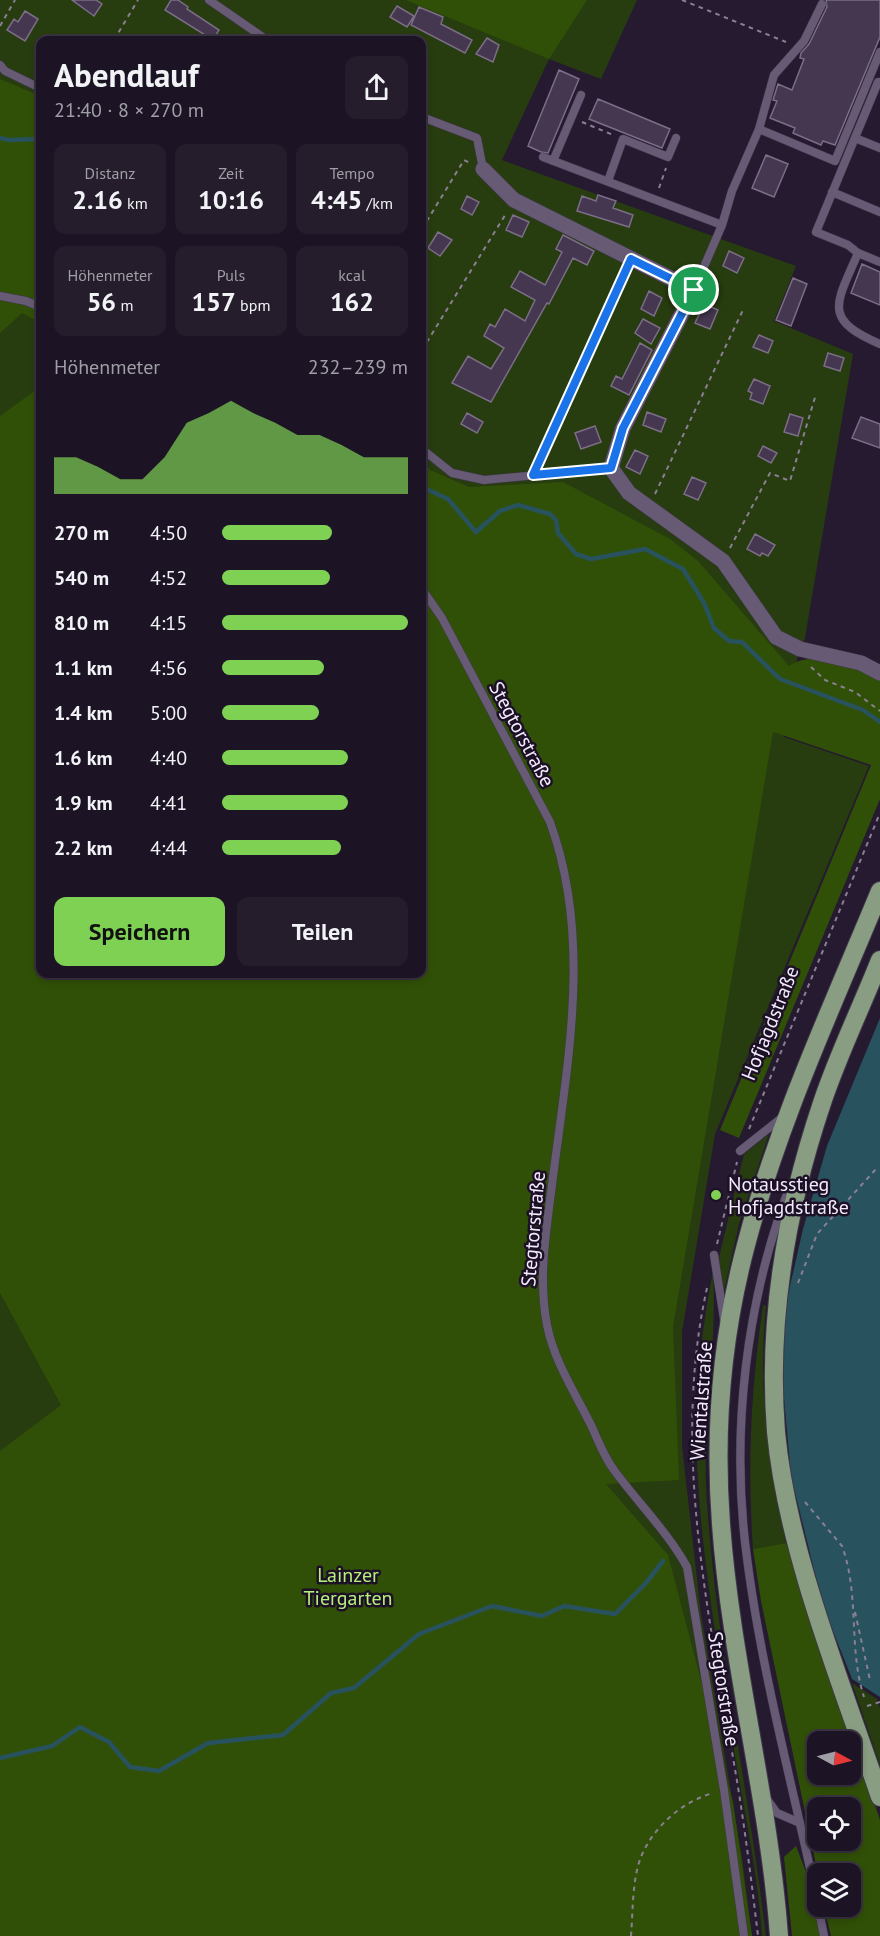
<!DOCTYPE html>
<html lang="de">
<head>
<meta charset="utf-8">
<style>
	:root { --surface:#1c1424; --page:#251d2c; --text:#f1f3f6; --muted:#a09ea6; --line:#3a3341; --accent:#7ed153 }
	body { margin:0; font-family:"PT Sans",sans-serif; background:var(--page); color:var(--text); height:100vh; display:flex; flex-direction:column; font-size:22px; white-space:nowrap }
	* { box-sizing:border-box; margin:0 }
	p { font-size:20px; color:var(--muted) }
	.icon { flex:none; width:33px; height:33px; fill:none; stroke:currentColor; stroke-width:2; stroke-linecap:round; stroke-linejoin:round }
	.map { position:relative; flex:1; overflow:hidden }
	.sheet { position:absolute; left:36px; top:36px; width:390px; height:942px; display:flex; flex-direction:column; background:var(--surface); border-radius:12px; box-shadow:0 3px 9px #0003,0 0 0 2px var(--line) }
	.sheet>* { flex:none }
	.needle { width:39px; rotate:97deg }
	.controls { position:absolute; left:807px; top:1731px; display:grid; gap:12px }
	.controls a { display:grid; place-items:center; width:54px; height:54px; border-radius:12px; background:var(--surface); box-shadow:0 3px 9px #0003,0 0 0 2px var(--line); font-size:30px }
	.pin { position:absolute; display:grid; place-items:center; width:51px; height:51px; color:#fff; margin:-26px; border:3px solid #fff; border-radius:50%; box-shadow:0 2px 6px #0007 }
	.round { display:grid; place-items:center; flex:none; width:63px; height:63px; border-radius:12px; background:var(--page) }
	.overview { display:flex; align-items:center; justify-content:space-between; height:102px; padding:0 18px }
	h1 { font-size:33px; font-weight:800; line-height:45px }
	.stats { display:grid; grid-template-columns:repeat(3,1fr); gap:9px; height:102px; padding:6px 18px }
	.stats div { display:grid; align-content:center; border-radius:12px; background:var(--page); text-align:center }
	.stats b { font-size:26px; font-weight:800 }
	.stats small { font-size:16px; font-weight:400 }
	.stats p { font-size:16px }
	.chart { height:168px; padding:12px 18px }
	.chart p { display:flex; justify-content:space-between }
	.chart svg { width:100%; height:108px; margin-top:6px; fill:var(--accent); opacity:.7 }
	.primary-button { display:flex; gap:12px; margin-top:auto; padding:12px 18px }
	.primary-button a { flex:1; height:69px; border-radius:12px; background:var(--accent); color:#111; font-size:24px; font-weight:800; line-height:69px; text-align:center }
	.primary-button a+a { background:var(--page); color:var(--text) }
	ul { padding:0 18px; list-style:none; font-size:20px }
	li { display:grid; grid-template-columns:96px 72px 1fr; align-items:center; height:45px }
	li i { height:15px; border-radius:8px; background:var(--accent) }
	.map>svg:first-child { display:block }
	.green { fill:#273c0f; fill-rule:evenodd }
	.forest { fill:#315007; fill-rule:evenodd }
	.water { fill:#28525e }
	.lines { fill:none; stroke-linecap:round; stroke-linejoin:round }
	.stream { stroke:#28525e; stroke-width:4.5 }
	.building { fill:#45374f; stroke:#7c6d88; stroke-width:1.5 }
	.lane-casing { stroke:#40374a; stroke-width:9 }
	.street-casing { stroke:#40374a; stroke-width:16 }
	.primary-casing { stroke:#40374a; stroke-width:20 }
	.path { stroke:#898093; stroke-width:2; stroke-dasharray:4.5 4.5; stroke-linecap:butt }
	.lane { stroke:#675a75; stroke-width:8 }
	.street { stroke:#675a75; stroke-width:15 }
	.primary { stroke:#889d82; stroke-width:18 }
	.route-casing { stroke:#fff; stroke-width:12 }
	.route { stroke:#1a73e8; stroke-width:8 }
	.poi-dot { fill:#7ed153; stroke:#1c1026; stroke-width:2 }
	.labels { text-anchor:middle; stroke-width:5; stroke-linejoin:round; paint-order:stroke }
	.street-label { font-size:20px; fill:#f2ebfb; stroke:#1c1026 }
	.poi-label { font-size:20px; fill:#f2ebfb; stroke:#1c1026; text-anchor:start }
	.park-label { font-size:20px; fill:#b6f07d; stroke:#1c1026 }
</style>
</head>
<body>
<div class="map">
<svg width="880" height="1936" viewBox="0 0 880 1936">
	<rect width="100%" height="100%" fill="#251a30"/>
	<path class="green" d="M0,0H637L601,79L549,59L502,160L796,266L774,321L853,354L805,638L797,659L784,737L869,766L715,1134L682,1332V1446L701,1614L742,1858L752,1936H0ZM40,40H422V974H40Z
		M769,1134L739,1224L723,1296L719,1257L744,1154Z
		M713,1271C718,1349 701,1426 707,1503C717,1649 749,1791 766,1936H762C758,1875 745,1815 735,1756C718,1650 698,1542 696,1434C695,1380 703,1325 713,1271Z
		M763,1305L766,1306C758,1388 768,1463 786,1543L753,1549C747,1466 751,1387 763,1305Z
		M852,1683L877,1699L880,1708V1765Z"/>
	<path class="forest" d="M406,0H587L549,59Z
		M0,79L40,96V323L22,313L0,333Z
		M40,387V974H422V459L430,470L469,487L563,482L670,539L698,561L789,666C813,648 857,667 880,681V799L739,1138L720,1130L871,765L773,732L673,1327L679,1480L606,1484L668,1555L733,1802L752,1936H0V1451L61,1405L0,1293V416Z
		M786,1543L880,1820V1936H831L824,1907L850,1906V1874H818L761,1601L753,1549ZM818,1742H850V1774H818ZM818,1808H850V1840H818Z
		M796,1846L816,1898L821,1936H792L784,1857Z"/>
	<path class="water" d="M880,1018V1697L852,1679L823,1606L791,1476L781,1364L787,1299L803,1229L827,1146Z"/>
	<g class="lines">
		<path class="stream" d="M0,138L9,140L40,139
			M422,487L448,499L476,532L500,511L518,505L550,514L556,520L558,533L576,554L591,559L645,549L683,569L704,603L714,628L729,641L742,642L780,679L863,710L880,722
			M0,1758L52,1746L80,1727L109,1742L130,1767L159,1771L208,1743L283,1735L331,1693L354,1688L419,1634L492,1606L542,1616L564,1606L615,1614L646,1583L663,1561"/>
	</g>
	<path class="building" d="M72,0H96L102,4L94,16Z
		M171,0H178L188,7L187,9L219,30L213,40L165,10Z
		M826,0H880V37L835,145L823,141L821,145L793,133L795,128L770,118L777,101L773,100L778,84L792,90L804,59L800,58L801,53L809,44L827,7Z
		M397,6L414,16L407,27L390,17Z
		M419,7L443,17L441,24L472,40L465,53L411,25Z
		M25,11L38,19L25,41L7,30L14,19L18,22Z
		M487,38L499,45L493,62L476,54Z
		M559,70L579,79L548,153L541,152L528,146Z
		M598,99L670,129L662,148L589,119Z
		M766,155L788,164L774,197L752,188Z
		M598,195L616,201L613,208L633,215L629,227L577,211L582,196L596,201Z
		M467,196L479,202L472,215L461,209Z
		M513,215L529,222L522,237L506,230Z
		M438,232L452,240L440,256L428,248Z
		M563,235L594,251L587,265L573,258L549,304L547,303L491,402L452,383L468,356L491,369L504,348L484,336L490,324L495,327L505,309L525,321L535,300L511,287L520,271L545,285L562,252L556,249Z
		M729,251L744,258L737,273L723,266Z
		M862,264L880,272V305L851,293Z
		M793,278L807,284L791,326L776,320Z
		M649,291L662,298L654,316L641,309Z
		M704,304L718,310L710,329L695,323Z
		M643,319L660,328L651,344L635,333Z
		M759,335L773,341L768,353L753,347Z
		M640,343L652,350L629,395L611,386L616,376L622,379Z
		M828,353L844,358L840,371L824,366Z
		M754,379L770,386L763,404L750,399L752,393L748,391Z
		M647,412L666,419L661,432L643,425Z
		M467,413L483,422L477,433L461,424Z
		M790,414L803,418L798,436L784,432Z
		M861,417L880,424V448L852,438Z
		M595,426L601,442L581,449L575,433Z
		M763,446L777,453L771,463L758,456Z
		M635,450L648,456L640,474L626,467Z
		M692,477L706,483L698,500L684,494Z
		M755,534L775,545L768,556L762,553L760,556L747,549Z"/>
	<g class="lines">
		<defs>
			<path id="lane" d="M209,0L267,40
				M0,65L5,71L40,88
				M422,117L477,138L483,169
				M759,129L835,161L880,52
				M855,138L880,148
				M543,157L722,225L694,290
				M553,161L581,95
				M608,181L623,139L668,157L676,138
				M832,192L880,212
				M722,225L732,191L759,129L774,75L804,41L822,4
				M858,253L848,245L816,232L878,82H880
				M880,262L858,253C837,303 821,319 880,344
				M0,296L26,301L40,307
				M422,449L452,473L484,480L611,468
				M422,589L442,618L550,822C593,940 567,1064 552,1185C546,1233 538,1278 547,1325C554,1361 575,1393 591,1425C598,1440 604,1457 614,1470C638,1503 667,1531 687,1567L724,1790L744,1936
				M740,1151L784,1116
				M791,1183C746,1300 730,1433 747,1558C762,1675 794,1790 818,1905
				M714,1255L724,1319
				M766,1798L777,1813L800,1823
				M818,1906L824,1936"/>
			<path id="street" d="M483,169L514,200L694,290L623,428L611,468L629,493L723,561L776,637L800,649L861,663L880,673"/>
			<path id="primary" d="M880,960C861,1008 838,1055 822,1103C786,1210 767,1319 776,1432C787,1551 842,1684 880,1797
				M779,1936C769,1798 731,1662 721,1524C714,1431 722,1335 746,1245C778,1123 832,1007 880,891"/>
		</defs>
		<use href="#lane" class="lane-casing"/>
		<use href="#street" class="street-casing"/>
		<use href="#primary" class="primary-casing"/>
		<path class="path" d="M682,0L786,42
			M0,26L15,0
			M114,40L138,0
			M582,122L613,135
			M659,188L666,168
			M422,229L464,160L470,163
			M422,350L507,212
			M538,465L624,273
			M655,494L743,310
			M730,548L770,473L790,481L816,394
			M811,667L825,680L855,692L880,711
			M749,1129L880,813
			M717,1244L737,1162
			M798,1283L817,1234L876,1169
			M707,1288C670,1453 711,1624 738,1787C746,1837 752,1886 758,1936
			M805,1502L842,1546C860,1595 848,1648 864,1697
			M855,1612L870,1680
			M867,1706L880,1702
			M631,1936C633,1911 632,1880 641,1857C653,1827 683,1801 713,1793"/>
		<use href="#lane" class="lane"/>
		<use href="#street" class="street"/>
		<use href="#primary" class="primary"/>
	</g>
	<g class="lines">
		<defs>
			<path id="route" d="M631,259L694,290L623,428L611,468L533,475Z"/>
		</defs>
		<use href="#route" class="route-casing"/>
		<use href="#route" class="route"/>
	</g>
	<circle class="poi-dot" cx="716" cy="1195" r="6"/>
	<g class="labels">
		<g class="street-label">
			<text transform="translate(522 734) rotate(62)" y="7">Stegtorstraße</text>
			<text transform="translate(770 1023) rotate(-68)" y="7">Hofjagdstraße</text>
			<text transform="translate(533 1229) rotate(-85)" y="7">Stegtorstraße</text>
			<text transform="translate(701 1401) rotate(-86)" y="7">Wientalstraße</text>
			<text transform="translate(724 1689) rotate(81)" y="7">Stegtorstraße</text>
		</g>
		<g class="poi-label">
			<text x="728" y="1191">Notausstieg<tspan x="728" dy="23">Hofjagdstraße</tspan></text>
		</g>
		<g class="park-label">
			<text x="348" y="1582">Lainzer<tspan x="348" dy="23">Tiergarten</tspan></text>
		</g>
	</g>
</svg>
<div class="controls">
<a><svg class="needle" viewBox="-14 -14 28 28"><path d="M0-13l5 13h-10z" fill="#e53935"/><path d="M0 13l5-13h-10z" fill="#a09ea6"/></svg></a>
<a><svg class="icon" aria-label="locate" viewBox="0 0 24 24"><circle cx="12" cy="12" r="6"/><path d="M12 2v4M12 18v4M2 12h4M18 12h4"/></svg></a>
<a><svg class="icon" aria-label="layers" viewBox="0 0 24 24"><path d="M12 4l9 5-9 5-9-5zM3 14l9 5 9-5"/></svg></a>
</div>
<div class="pin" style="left:694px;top:290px;background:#1e9e55"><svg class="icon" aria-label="arrive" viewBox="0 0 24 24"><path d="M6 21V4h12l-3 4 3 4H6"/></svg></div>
<section class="sheet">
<div class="overview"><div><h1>Abendlauf</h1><p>21:40 · 8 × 270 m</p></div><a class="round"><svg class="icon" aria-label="share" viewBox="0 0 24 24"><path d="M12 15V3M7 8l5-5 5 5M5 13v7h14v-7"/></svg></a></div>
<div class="stats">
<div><p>Distanz</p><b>2.16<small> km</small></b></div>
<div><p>Zeit</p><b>10:16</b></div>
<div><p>Tempo</p><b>4:45<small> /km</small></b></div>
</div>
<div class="stats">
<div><p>Höhenmeter</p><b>56<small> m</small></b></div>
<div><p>Puls</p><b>157<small> bpm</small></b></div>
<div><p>kcal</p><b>162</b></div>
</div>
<div class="chart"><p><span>Höhenmeter</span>232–239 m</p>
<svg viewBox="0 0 160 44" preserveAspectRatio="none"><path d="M0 44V29L10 29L20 33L30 38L40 38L50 29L60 15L70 11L80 6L90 11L100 15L110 20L120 20L130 24L140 29L150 29L160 29V44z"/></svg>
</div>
<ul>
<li><b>270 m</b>4:50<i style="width:59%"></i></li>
<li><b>540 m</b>4:52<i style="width:58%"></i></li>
<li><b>810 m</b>4:15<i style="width:100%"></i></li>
<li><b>1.1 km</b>4:56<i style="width:55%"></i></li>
<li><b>1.4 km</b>5:00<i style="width:52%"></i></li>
<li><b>1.6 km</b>4:40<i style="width:68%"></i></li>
<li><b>1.9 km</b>4:41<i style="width:68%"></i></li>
<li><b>2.2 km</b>4:44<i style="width:64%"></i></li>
</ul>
<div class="primary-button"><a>Speichern</a><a>Teilen</a></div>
</section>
</div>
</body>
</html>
